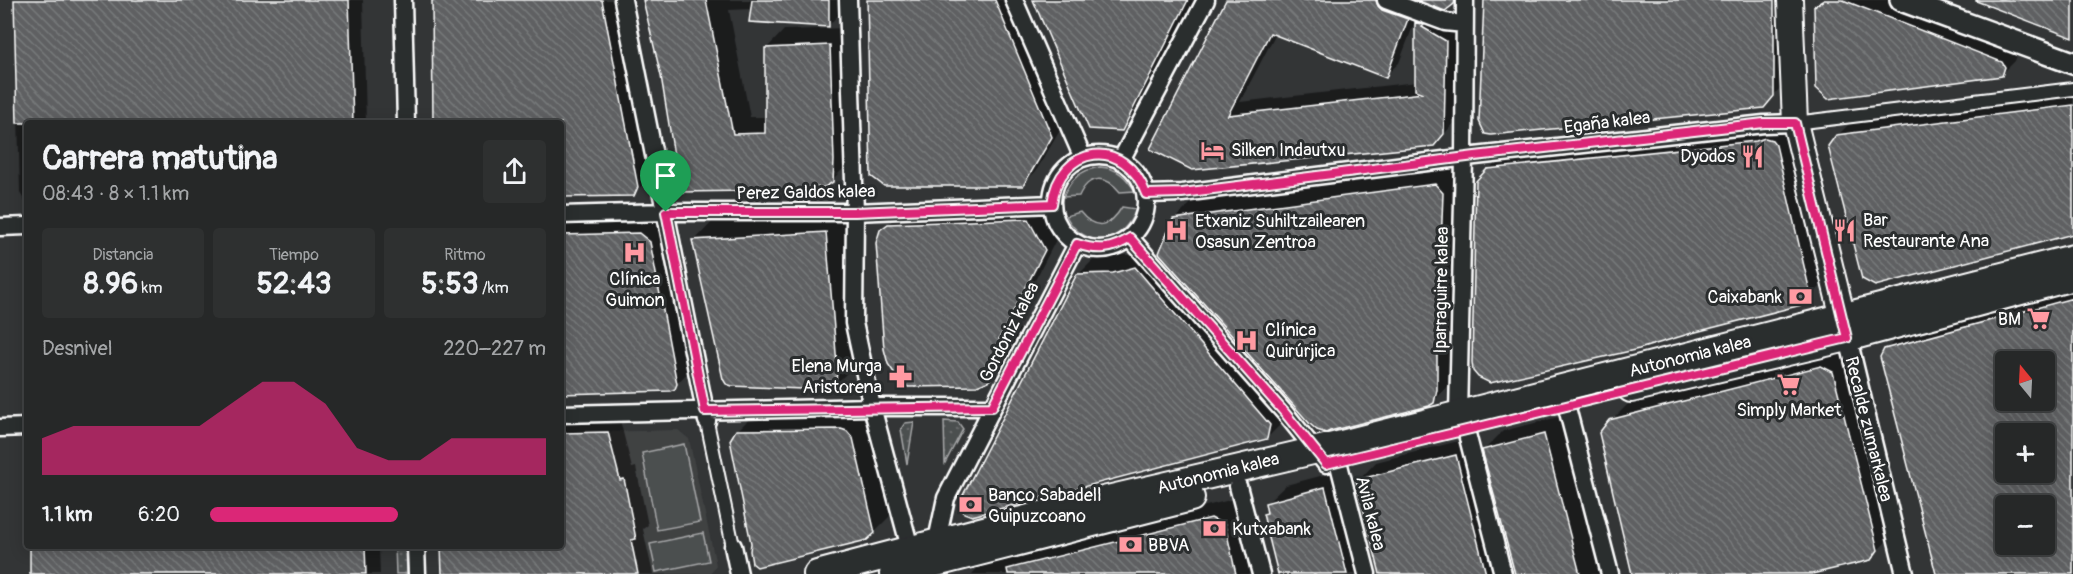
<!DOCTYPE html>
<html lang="es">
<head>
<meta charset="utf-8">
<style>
	:root { --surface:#262828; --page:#2e3030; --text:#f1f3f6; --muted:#a4a6a8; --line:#424445; --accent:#db2777 }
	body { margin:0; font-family:Pangolin,sans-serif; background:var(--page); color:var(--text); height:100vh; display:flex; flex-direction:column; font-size:22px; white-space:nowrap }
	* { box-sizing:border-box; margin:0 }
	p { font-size:20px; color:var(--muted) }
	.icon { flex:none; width:33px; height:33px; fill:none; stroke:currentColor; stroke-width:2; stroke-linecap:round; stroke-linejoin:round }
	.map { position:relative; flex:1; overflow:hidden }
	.panel { position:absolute; left:24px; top:120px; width:540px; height:429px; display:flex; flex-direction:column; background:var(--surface); border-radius:6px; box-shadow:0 3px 15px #0003,0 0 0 2px var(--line) }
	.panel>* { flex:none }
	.needle { width:39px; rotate:342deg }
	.buttons { position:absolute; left:1995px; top:351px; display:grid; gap:12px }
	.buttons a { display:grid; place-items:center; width:60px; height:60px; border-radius:6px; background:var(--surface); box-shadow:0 3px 15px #0003,0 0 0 2px var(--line); font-size:30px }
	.pin { position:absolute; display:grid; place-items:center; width:51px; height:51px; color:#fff; margin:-62px -26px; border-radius:50% 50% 50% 0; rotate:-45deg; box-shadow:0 0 6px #0007 }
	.pin .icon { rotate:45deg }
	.round { display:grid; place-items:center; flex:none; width:63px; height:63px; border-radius:6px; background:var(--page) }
	.head { display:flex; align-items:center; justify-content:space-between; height:102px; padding:0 18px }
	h1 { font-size:33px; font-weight:700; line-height:45px }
	.stats { display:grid; grid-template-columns:repeat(3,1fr); gap:9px; height:102px; padding:6px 18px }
	.stats div { display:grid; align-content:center; border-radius:6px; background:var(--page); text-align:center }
	.stats b { font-size:30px; font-weight:700 }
	.stats small { font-size:16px; font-weight:400 }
	.stats p { font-size:16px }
	.chart { height:168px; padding:12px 18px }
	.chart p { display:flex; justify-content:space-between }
	.chart svg { width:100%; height:108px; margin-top:6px; fill:var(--accent); opacity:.7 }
	ul { padding:0 18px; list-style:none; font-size:20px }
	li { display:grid; grid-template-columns:96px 72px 1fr; align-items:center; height:45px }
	li i { height:15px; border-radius:8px; background:var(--accent) }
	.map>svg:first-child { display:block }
	.built { fill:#404243 }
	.green { fill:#4c4f50; stroke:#a6a7a8; stroke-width:1.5 }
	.garden { fill:url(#garden-dots); stroke:#a6a7a8; stroke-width:1.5 }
	.shadow { fill:#0007; fill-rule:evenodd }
	.building { fill:url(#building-back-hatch); stroke:#fff; stroke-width:1.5; fill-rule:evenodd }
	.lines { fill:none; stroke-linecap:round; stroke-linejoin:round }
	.pedestrian-casing { stroke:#fff; stroke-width:16 }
	.minor-casing { stroke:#fff; stroke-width:21 }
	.tertiary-casing { stroke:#fff; stroke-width:26 }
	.secondary-casing { stroke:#fff; stroke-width:28 }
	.primary-casing { stroke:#fff; stroke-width:30 }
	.pedestrian { stroke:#2a2d2e; stroke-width:12 }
	.minor { stroke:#2a2d2e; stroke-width:16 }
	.tertiary { stroke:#2a2d2e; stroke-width:21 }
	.secondary { stroke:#2a2d2e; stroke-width:24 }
	.primary { stroke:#2a2d2e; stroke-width:26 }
	.route-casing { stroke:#fff; stroke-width:12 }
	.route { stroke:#db2777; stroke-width:8 }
	.labels { text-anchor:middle; stroke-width:6; stroke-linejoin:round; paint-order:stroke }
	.street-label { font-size:18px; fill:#fff; stroke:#2a2d2e }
	.poi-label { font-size:18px; fill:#fff; stroke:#2a2d2e; text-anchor:start }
</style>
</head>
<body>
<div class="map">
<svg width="2073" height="574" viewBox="0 0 2073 574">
	<defs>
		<pattern id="garden-dots" width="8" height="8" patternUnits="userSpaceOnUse" patternTransform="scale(1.5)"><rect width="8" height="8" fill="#4c4f50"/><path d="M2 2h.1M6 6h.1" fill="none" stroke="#67696a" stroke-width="1.8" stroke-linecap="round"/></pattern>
		<pattern id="building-back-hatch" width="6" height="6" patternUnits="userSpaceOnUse" patternTransform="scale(1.5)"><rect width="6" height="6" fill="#5f6162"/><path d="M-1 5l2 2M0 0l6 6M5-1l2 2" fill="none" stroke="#77797a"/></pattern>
	</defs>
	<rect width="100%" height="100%" fill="#333536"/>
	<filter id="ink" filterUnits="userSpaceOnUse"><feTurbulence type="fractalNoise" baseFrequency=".0167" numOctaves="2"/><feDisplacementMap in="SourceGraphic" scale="12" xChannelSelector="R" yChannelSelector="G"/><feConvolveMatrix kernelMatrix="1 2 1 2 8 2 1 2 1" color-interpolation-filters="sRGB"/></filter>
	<g filter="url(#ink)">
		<path class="built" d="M678,430L689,439L716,565L710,574H572L561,433Z"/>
		<path class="green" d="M1100,167C1118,168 1126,177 1135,191L1120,192C1106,175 1089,174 1079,196L1063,197C1071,179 1080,170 1100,167Z
			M1122,207L1136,209C1123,245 1085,251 1066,216L1080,212C1096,232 1111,226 1122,207Z
			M684,444L700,522L657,530L642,453Z
			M703,533L709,561L656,572L650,544Z"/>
		<path class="garden" d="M944,421L958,422L963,429L945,463Z
			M914,422L907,464L901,429L905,423Z
			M395,546H406L407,574H396Z"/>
		<path class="shadow" d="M15,0H363L366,123H27V205L20,193Z
			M433,0H629L657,171L633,194L561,195V123H434Z
			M644,0H846V7L829,25L752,9L729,10L750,117H767V48L784,30L847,28L850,162L832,180L749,190L662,75Z
			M869,0H1014L1065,122L1036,171L1022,185Z
			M1035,0H1196L1140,110L1121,129Z
			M1227,0H1408L1421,5L1399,63L1385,76L1276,33L1240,102L1417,82V23L1431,9L1459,27L1458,119L1434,145L1193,168Z
			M1485,0H1787L1788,80L1763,106Z
			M1823,0H1891L2018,53L2015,61L2001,75L1816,7Z
			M2073,90V233L1837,136L1856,117Z
			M1785,120L1823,284L1804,303L1488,170L1508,151Z
			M1454,166L1460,174L1451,383L1433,402L1174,220L1193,201Z
			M1042,206L1058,236L1012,325L1024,331L1003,365L988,380L881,231L896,217Z
			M845,214L855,346L854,366L835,385L694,241L712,222Z
			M653,220L664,228L691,369L674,387L561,393V222Z
			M1154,249L1289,406L1286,419L1267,438L1079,274L1098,255H1133Z
			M27,253V300L25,254Z
			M2073,285V574H1938L1885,350L1905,331ZM2006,362H2044V400H2006ZM2006,434H2044V472H2006ZM2006,506H2044V544H2006Z
			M1841,348L1851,354L1889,539L1870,558L1805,574H1634L1611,421L1630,402Z
			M756,412L866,413L893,513L867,539L752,543L737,431Z
			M1562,416L1604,574H1516L1484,450L1503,431Z
			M620,420L632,468L636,467L648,525L643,529L653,574H444L443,546H561V422Z
			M1474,437L1509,574H1381L1358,481L1376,462Z
			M1343,470L1370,574H1279L1264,514L1268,511L1267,503L1286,485Z
			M1230,500L1243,507L1259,574H972L984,561Z
			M31,546H379L380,574H32Z"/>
		<path class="building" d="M14,0H349L353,123H17Z
			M432,0H602L638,187L634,196L561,197V123H433Z
			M643,0H706L733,134L765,133V48L830,45L834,160L833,182L825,187L749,191L680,192L661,76Z
			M752,0H829V27L749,22Z
			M867,0H995L1052,137L1023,186H884L871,176Z
			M1033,0H1188L1122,131L1089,129Z
			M1226,0H1376L1378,6L1382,10L1408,19L1386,78L1270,33L1228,115L1423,93L1415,90V22L1424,25L1422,27L1446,41L1444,134L1434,146L1192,170L1150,149Z
			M1416,0H1455L1454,4L1445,11Z
			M1484,0H1774V96L1764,108L1491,135L1485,134L1479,121Z
			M1824,0H1843L2002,62L2005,67L2002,76L1828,99L1816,88L1814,6Z
			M1976,0H2073V38L1976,1Z
			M2073,105V234L1875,286L1862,279L1828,146L1836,135Z
			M1765,138L1772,140L1776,145L1810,292L1805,304L1692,333L1639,349L1490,383L1478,377L1473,371L1472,362L1476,181L1487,169L1756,141Z
			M1435,184L1443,193L1437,354V390L1434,403L1429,406L1330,431L1326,433L1317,430L1310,424L1159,253L1173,219Z
			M1028,219L1045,250L999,339L1011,345L989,381L977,386L908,387L897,377L888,364L884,349L876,243L880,230L888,224Z
			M826,232L837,365L836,386L826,390L732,386L726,384L723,379L692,240Z
			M639,233L650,242L677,384L675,389L670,391L561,394V235Z
			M1135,267L1270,425L1267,439L972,516L964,513L960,506L961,499L1077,274L1113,273Z
			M2073,298V574H1936L1880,357L1884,349ZM2006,362H2044V400H2006ZM2006,434H2044V472H2006ZM2006,506H2044V544H2006Z
			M1821,366L1833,372L1878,550L1871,560L1812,574H1632L1599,433L1609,420Z
			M841,429L847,431L853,438L875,533L867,540L757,567L752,563L750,551L751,543L730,440L736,430Z
			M608,432L620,480L624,479L636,539L631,540L638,574H442L441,546H561V433Z
			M1544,434L1580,574H1515L1482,450Z
			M1456,455L1486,574H1380L1356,480Z
			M1325,487L1347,574H1278L1263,514L1267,513L1265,503Z
			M1211,518L1225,525L1236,574H1008L1007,569Z
			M30,546H365L366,574H30Z"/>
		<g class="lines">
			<defs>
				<path id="pedestrian" d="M1795,123L2073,89
					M707,422L733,546"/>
				<path id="minor" d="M403,0L406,123
					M623,0L707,421
					M848,0L855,212L854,323L872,407L913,559
					M1014,0L1083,158
					M1386,0L1445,22L1464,24
					M1465,0L1464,159L1458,414L1466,430L1503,574
					M1052 202a47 47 0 1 1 94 0a47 47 0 1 1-94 0Z
					M1121,160L1206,0
					M1146,194L1182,193L1475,156L1764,124L1795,123
					M561,215L666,212H855L1052,204
					M0,227L27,226
					M1130,238L1285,413L1326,464
					M1846,330L1905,574
					M1566,404L1610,574
					M561,414L872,407H992
					M0,428L27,427
					M1338,461L1367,574
					M1238,486L1261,574
					M416,546L417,574
					M733,546L739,574
					M935,550L946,498L1077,244"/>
				<path id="tertiary" d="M1901,0L2073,63"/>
				<path id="secondary" d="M1790,0L1795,123L1843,318"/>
				<path id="primary" d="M1631,389L1847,338L2073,277
					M817,574L1052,512L1334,446L2073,258
					M893,574L1191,498"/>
			</defs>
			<use href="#pedestrian" class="pedestrian-casing"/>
			<use href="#minor" class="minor-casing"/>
			<use href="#tertiary" class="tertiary-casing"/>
			<use href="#secondary" class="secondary-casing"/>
			<use href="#primary" class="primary-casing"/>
			<use href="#pedestrian" class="pedestrian"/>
			<use href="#minor" class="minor"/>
			<use href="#tertiary" class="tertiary"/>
			<use href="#secondary" class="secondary"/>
			<use href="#primary" class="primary"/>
		</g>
	</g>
	<g class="lines" filter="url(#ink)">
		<defs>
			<path id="route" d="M1764,123H1795L1847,338L1326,464L1285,413L1130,238C1112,250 1097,251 1077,244L992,407L705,411L666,212H855L1052,204C1059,144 1126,136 1146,194L1182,193L1475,156Z"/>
		</defs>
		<use href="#route" class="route-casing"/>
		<use href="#route" class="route"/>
	</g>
	<defs>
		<symbol id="hotel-bare" viewBox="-9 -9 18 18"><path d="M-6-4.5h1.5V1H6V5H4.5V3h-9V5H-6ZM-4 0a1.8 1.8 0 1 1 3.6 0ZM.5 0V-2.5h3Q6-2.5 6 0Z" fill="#ff9aa2" stroke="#2a2d2e" stroke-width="2.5" paint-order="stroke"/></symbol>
		<symbol id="restaurant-bare" viewBox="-9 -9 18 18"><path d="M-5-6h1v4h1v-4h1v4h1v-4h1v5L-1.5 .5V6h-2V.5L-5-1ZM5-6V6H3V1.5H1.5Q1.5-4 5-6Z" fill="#ff9aa2" stroke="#2a2d2e" stroke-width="2.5" paint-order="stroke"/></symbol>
		<symbol id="hospital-bare" viewBox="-9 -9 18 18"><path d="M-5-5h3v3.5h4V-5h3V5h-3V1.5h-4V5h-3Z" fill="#ff9aa2" stroke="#2a2d2e" stroke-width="2.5" paint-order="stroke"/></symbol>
		<symbol id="bank-bare" viewBox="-9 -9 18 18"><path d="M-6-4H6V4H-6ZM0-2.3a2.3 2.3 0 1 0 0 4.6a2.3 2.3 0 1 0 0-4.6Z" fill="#ff9aa2" stroke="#2a2d2e" stroke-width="2.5" paint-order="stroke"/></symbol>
		<symbol id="supermarket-bare" viewBox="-9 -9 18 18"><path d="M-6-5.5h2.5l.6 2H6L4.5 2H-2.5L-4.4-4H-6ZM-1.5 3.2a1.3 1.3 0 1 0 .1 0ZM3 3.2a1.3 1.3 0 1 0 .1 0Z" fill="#ff9aa2" stroke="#2a2d2e" stroke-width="2.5" paint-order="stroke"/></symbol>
		<symbol id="pharmacy-bare" viewBox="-9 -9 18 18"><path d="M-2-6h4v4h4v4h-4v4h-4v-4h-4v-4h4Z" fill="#ff9aa2" stroke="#2a2d2e" stroke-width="2.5" paint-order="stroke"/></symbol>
	</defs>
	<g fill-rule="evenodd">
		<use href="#hotel-bare" x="1196" y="134" width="33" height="33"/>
		<use href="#restaurant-bare" x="1736" y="140" width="33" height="33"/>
		<use href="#restaurant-bare" x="1828" y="214" width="33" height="33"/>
		<use href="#hospital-bare" x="1160" y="214" width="33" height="33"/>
		<use href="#hospital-bare" x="618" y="236" width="33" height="33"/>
		<use href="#bank-bare" x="1784" y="280" width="33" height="33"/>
		<use href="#supermarket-bare" x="2022" y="302" width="33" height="33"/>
		<use href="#hospital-bare" x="1230" y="324" width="33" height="33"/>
		<use href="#pharmacy-bare" x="884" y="360" width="33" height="33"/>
		<use href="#supermarket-bare" x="1772" y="368" width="33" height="33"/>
		<use href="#bank-bare" x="954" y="488" width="33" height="33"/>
		<use href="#bank-bare" x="1198" y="512" width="33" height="33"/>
		<use href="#bank-bare" x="1114" y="528" width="33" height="33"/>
	</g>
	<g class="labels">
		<g class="street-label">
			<text transform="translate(1607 122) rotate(-7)" y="6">Egaña kalea</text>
			<text transform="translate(806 192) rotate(-1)" y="6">Perez Galdos kalea</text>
			<text transform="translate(1441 290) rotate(-89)" y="6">Iparraguirre kalea</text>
			<text transform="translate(1009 332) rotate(-63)" y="6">Gordoniz kalea</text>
			<text transform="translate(1690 356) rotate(-14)" y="6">Autonomia kalea</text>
			<text transform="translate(1869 429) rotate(76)" y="6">Recalde zumarkalea</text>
			<text transform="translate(1218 473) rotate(-14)" y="6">Autonomia kalea</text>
			<text transform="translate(1371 513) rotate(76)" y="6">Avila kalea</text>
		</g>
		<g class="poi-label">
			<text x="1231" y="156">Silken Indautxu</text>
			<text x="1735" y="162" text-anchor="end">Dyodos</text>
			<text x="1863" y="226">Bar<tspan x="1863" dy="21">Restaurante Ana</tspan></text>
			<text x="1195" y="227">Etxaniz Suhiltzailearen<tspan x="1195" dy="21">Osasun Zentroa</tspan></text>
			<text x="635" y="285" text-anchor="middle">Clínica<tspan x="635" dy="21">Guimon</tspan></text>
			<text x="1782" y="303" text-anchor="end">Caixabank</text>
			<text x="2021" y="325" text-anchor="end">BM</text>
			<text x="1265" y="336">Clínica<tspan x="1265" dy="21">Quirúrjica</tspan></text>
			<text x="882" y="372" text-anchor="end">Elena Murga<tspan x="882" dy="21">Aristorena</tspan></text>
			<text x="1789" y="416" text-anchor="middle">Simply Market</text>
			<text x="988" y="501">Banco Sabadell<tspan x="988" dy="21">Guipuzcoano</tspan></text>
			<text x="1232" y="535">Kutxabank</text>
			<text x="1148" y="551">BBVA</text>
		</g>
	</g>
</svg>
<div class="buttons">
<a><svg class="needle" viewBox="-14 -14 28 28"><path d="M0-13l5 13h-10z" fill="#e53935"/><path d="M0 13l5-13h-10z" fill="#a4a6a8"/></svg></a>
<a>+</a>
<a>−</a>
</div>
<div class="pin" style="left:666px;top:212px;background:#1e9e55"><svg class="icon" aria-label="arrive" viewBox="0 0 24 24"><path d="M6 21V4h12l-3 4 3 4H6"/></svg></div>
<section class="panel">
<div class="head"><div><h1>Carrera matutina</h1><p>08:43 · 8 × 1.1 km</p></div><a class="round"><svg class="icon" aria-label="share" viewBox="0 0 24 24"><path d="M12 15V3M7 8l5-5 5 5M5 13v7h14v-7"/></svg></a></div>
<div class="stats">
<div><p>Distancia</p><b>8.96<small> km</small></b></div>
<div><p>Tiempo</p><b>52:43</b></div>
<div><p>Ritmo</p><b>5:53<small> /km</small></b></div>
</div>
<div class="chart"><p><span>Desnivel</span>220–227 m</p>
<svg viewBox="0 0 160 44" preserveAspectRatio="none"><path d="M0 44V29L10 24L20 24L30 24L40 24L50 24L60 15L70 6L80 6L90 15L100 33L110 38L120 38L130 29L140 29L150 29L160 29V44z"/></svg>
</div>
<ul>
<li><b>1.1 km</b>6:20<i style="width:56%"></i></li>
</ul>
</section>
</div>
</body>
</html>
